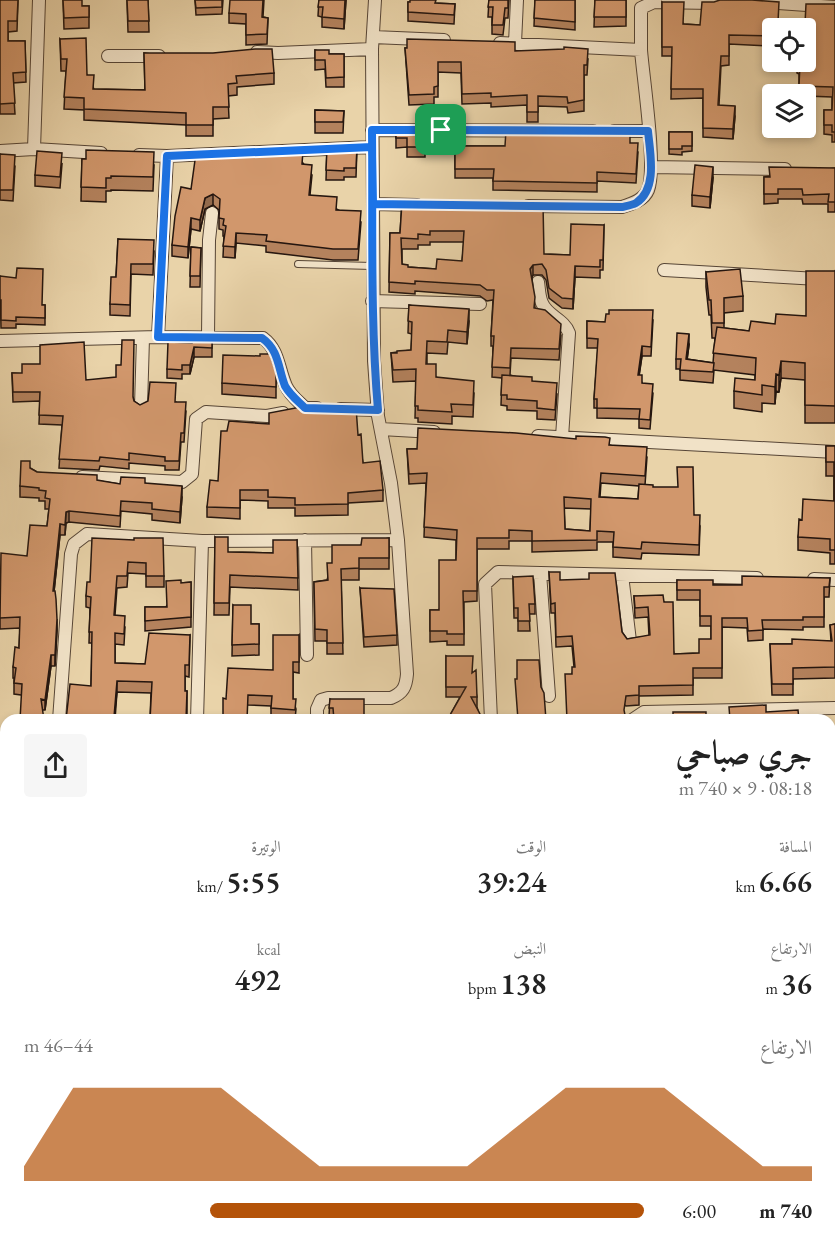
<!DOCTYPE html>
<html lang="ar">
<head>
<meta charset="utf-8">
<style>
	:root { --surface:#fff; --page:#f6f6f6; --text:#222; --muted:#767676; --accent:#b45309 }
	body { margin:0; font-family:"EB Garamond",Amiri,serif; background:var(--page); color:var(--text); direction:rtl; height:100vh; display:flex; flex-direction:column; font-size:22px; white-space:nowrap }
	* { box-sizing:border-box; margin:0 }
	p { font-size:20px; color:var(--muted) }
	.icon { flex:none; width:33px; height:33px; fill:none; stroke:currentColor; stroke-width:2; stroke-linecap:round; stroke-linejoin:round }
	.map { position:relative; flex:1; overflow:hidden; direction:ltr }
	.side { position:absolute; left:0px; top:714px; width:836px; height:531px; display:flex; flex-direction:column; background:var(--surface); border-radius:18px 18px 0 0; box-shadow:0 3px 9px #0003; direction:rtl }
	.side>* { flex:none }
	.fabs { position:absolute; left:762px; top:18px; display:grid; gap:12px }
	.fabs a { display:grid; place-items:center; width:54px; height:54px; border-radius:6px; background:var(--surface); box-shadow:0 3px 9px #0003; font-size:30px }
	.pin { position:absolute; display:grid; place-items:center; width:51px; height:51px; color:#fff; margin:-26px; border-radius:12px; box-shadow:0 3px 9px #0006 }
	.round { display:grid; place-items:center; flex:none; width:63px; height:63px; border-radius:6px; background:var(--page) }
	.head { display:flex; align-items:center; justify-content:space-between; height:102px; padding:0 24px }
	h1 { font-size:33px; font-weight:600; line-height:45px }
	.metrics { display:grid; grid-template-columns:repeat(3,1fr); gap:9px; height:102px; padding:6px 24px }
	.metrics div { display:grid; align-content:center }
	.metrics b { font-size:30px; font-weight:600 }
	.metrics small { font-size:16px; font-weight:400 }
	.metrics p { font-size:16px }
	.chart { height:168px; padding:12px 24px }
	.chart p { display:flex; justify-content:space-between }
	.chart svg { width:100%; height:108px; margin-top:6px; fill:var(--accent); opacity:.7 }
	ul { padding:0 24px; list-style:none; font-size:20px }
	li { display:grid; grid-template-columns:96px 72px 1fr; align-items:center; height:45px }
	li i { height:15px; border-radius:8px; background:var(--accent) }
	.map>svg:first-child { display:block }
	.water { fill:url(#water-rules); stroke:#6a7868; stroke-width:1.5 }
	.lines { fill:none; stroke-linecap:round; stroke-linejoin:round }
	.lane-casing { stroke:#564536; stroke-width:8 }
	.street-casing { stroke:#564536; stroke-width:14 }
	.highway-casing { stroke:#25160f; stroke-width:25 }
	.path { stroke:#25160f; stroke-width:2; stroke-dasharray:4.5 3; stroke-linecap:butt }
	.lane { stroke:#f1e2c7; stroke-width:6 }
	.street { stroke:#f1e2c7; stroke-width:12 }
	.highway { stroke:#e4ba74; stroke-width:22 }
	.wall { fill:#b4825d; stroke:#25160f; stroke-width:1.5; fill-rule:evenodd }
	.shaded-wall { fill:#926a4c; stroke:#25160f; stroke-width:1.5 }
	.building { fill:#d1976c; stroke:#25160f; stroke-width:1.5; fill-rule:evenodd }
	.route-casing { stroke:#fff; stroke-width:12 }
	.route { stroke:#1a73e8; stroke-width:8 }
</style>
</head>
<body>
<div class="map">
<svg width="835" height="1245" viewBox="0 0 835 1245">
	<defs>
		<pattern id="water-rules" width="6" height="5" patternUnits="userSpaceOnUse" patternTransform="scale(1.5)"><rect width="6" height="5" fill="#98b9a4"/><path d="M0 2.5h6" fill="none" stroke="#839e8c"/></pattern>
	</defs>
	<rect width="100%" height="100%" fill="#e9d3a9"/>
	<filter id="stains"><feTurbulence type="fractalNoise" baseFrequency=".00333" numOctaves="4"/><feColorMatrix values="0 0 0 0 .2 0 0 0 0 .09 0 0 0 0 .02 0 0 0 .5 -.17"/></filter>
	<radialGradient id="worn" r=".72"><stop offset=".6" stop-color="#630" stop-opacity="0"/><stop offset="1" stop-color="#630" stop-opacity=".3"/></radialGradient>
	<path class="water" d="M0,1207H6V1235H0Z
		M68,1239H476L565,1245H160Z"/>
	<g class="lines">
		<defs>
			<path id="lane" d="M298,264L372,266"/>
			<path id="street" d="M764,2L835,7
				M373,37L444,40
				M500,43L641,50C643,77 657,168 648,190C644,200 632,204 622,207L528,206
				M515,43L517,0
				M641,50V8L654,2L712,3L724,0
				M257,52L278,53L372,49
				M108,56H159
				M372,130L593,131
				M614,131H648
				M34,149L39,0
				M0,151L34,149L101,153
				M139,155L167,156L372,147
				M651,167L785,169
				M373,204L417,205
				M664,270L835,280
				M538,282C539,288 539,297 542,303C547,316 564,319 569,333L562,437
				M372,301L480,304
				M158,337L167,156
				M208,337L209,240L212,213
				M0,341L158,337L263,338C279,350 278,368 286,386C290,395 298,401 305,408H317
				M141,406L143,338
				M340,409L378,410
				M381,429L434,432
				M538,436L835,452
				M82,477L182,482L192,474L196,419L206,412L267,416L283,413
				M305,540L307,655
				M540,573L549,696
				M622,575L630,641
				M814,579L835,580
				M59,720L71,554L74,544L87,534L202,541L398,540
				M197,720L202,541
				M317,720V709L321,700L328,698H391C403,693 406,687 407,674L398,540L391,483L378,416L374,361L372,49L375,0
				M491,720L485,584L498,572L757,578
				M632,720L644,712L835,708
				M830,828H835
				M0,1028L6,1026
				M830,1114L835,1109
				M0,1171H6"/>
			<path id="highway" d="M0,1196L6,1197
				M672,1239L778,1245"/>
		</defs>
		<use href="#lane" class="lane-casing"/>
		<use href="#street" class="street-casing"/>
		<use href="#highway" class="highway-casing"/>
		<path class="path" d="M231,1245V1239"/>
		<use href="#lane" class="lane"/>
		<use href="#street" class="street"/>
		<use href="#highway" class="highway"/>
	</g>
	<path class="wall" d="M0,0H18L17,31L8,32V41H25L26,82L13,83L15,114H0Z
		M63,0L82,6H89V28L64,29Z
		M127,0H148L149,32H128Z
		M195,0H223L222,14L196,15Z
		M264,0L263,17L268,18L267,44L246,45V24L229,23V13Z
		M319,0H346L344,29L322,27V17L318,16Z
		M489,0H509L508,18H505L503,35L492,34V17H488Z
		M535,0H575V30L534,26Z
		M595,0H626V26L594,27Z
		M408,2L455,4L454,24L408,21Z
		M662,2L684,24L700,25L778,22L805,24L835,4V142H832V135L824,134V110H832V97L806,96V94H799V74L797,73V62L806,28H772V46L729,44V65L721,66L719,105L735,116L733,139L703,137V98L671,99L672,56H662Z
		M60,39L87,75L94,89L145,90L144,53L274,73V84L237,87V95L228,96L229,118L213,119V136H186V125L84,120V110L64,109L66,71H61Z
		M405,48L515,51L588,59L587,75H584V111L568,113L567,107L538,106V122H527V105L491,107V103L462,104L461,73L438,72V97H434V104L409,105Z
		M315,50L329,54H344V87H326L325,69L315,70Z
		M315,110L344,111L343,133H315Z
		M396,129H432V150H425V157H407V147L396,148Z
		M669,132H692V151L682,152V155L669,154Z
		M549,134L630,143L638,152L636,183L597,181V192L493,190V178H455V146H505Z
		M357,147L356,177H344V180H326L327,148Z
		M293,150L312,175L310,195L361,222L358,260H333L266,252V246L236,243L235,258L223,257L224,236H223V230L219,229V210L213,205L205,209L200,231L191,229L188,258L172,256V245L191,189L232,157L276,155Z
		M0,154L15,166L13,201L0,200Z
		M82,159L154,165L153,191L111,190V191H106V202L81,201Z
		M62,164L60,188L35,186V175Z
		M835,168V212H828V204H803L802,199H778V203L764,204V177Z
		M713,178L710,208L692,206V195Z
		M402,202L544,254L570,255L604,225L603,270H600V278L575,277L573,309L562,308L549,298L546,280L542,275H533L532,278L535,308L561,335L559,360L511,358L510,375L532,381L557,394L555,420L537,419V411L507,410V406L501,405L502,378L492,377L493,346H491V336L493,300L487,301L480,296L415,291V294L389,292L390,233H400ZM430,242H464L462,261L436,269L408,267L402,264V249H418V245H430Z
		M118,239L154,251L153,275L131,274L130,316L110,315V304L116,277Z
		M191,247L201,248L200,287H190Z
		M835,271V423H805V380L781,378L779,392L776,391L775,404L762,403V412L734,408V391L755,380V375L714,370L713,383L680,380V369H676V359L689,345L687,359L713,363L715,338H712L711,315H709L706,287V272L743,296V311L724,313V328L749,331L806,316Z
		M0,276L42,305H45V325L16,324V328H1Z
		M409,305L469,321L467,344L448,342L447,354L427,353V364L436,377L474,393L473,417L452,416V424L418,422V418H415L416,381L393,382L391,353L411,350L412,334L408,333Z
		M653,320L651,356H642L639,375L642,383L653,393L650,429L639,428V419L597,418V408H594V399L598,348H587V321L605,322Z
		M212,336V357H194L190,374H182V379L167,378V369L192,343Z
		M276,372V398L222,394V383Z
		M12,373L86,380L133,397L134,401L140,405L176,402L186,411L184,442H181L179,470H165V466L129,463V469L100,466L99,470L59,468L62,425L39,424L40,401L13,402Z
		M358,435L363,463L383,490V501L348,503V515L295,516V508H268V501L240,500V519L207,517V507L218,481Z
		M610,445L647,457L645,485L653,487L694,515L700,526L699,555L642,553L641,559L613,557V542H597V550L532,552V541H509V549H477V601L464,602V645H447V641L430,642V610H439L456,560V540L424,537L426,483L409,484L407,449ZM601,483L639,486L638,499L600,497ZM564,508L591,509L590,531L565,529Z
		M826,446H835V564H830V553L798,550V537L802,520L834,501V476H826Z
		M30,468L37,472L120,484L145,483L182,497L180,523L152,520V514L121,511L120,527L69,522L66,523L65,535H60L54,591L57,630L55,666H51L45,710H43L21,695L14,694V678H13V667L19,648L20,628L0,629V582L27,556L47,526L49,509H45V501H39V498L20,497V486Z
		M215,537L228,552L273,553L297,540L298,590L230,587L229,615H214Z
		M389,538V569H359V580H341L343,654H327V641H315L314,582L327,580L332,563L361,545Z
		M134,540L164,576V587H146V574L128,573L127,587L117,588L115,615L125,627L124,645L115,644V663L145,664L190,635L189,677L185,676V691H187V720H150L151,693L117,692L115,720H66L91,686L92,643H89L90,608L86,607V596L90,582Z
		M549,572L560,580L622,632L627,639L649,636L648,617L635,618L634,596L664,602L674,654L699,653L711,639V626H700V600H677V580L713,585H742L830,578L829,597H824V627H803V630L763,629V640L748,641L747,628L722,627V678H693V695L639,696V705L626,706L572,674L574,667L572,646L556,647L555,613H551Z
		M513,577L535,604V614H529L530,631H518V618H514Z
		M191,582V627L145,631V607H166L181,583Z
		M360,588L397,635V645L364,647Z
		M233,605L251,624H259V655L232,656Z
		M835,624V678L793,679V695H772L770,644H792L831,641L830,625Z
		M299,635V673L293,672V699L296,709L295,720L271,718V706L248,705L226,699L273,670Z
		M446,656L472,673L477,697V707L481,720H449V717L460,697H446Z
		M330,699L364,720H333V716H329Z
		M830,867L835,882V953H830Z
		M0,925H6V960L0,959Z
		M0,983H6V1015H0Z"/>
	<path class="shaded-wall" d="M345,0H346L344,29V19Z
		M735,106V116L733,139V129Z
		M713,167V178L710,208V197Z
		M213,194V205L205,209L200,231V220L205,198Z
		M191,218V229L188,258V247Z
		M236,233V243L235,258V247Z
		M533,265V275L530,279V269Z
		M575,266V277L573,309V299Z
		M469,309V321L467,344V332Z
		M689,334V345L686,369V359Z
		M642,346V356L638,384V375Z
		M194,347V357L190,374V365Z
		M781,361V378L779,392V375Z
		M776,374V391L775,404V387Z
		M182,486V497L180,523V512Z
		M69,511V522L66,523L65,535L66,512Z
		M60,524V535L53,602V591Z
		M57,619V630L55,666V655Z
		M51,655V666L45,710V700Z
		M117,681V692L114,720V717Z"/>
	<path class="building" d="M0,0H18L17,21H8V41H25L26,72L13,73L15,103L0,104Z
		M63,0H82V6H89V17L64,18Z
		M127,0H148L149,21H128Z
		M195,0H222V7L196,8Z
		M230,0H263L262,17L268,18L267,34L246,35V14L229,13Z
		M319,0H345L344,19L322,17L323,7H318Z
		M410,0H436L435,3L455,4L454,15L408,12V2H410Z
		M489,0H508V8H505L503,25H492L493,7H488Z
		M535,0H575V22L534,18Z
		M595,0H626V17H594Z
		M720,0H752L779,2L778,22L805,24L806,4H835V132H832V125H824V110H832L833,87L799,86L800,64H797V62H806V28H772V36L729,35V56H721L718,105L735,106L733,129L703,128V89H671L672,47H662V2H684L683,24L700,25L702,2H714Z
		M86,38L87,75H94L93,89L145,90L144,53H213L255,49H272L274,73L236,76L237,83L228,84L229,107H213V125H186V113L84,109V98L64,97L67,59H61L60,39Z
		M407,39L515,42V51L564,49V47L588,49L587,65H584V100L568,103L567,97L538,96V112H527V95L491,97V93L462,94L461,62H438V86L434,87V94L409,95L405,48H407Z
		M315,50H329V54H344V77L326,78L325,60H315Z
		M315,110L344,111L343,122H315Z
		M396,129H432V140H425V147H407V138H396Z
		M506,130H549V134L579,135V131L630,130V143H638L636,174L597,172V183L493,181L494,169H455V146H505Z
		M669,132H692V146H682V149H669Z
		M357,147L356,168H344V171L326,170L327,148Z
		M293,148V150L303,151L302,164L312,165L309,195L337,197L336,210L361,211L358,249H333L266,241L267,235L236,233L235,247L223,246L226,226L223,225L224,219L219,218L220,199L213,194L205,198L200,220L191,218L188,247L172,245L175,216L181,187L191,189L196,153L232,157V151L234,150L276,155V149Z
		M86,150L154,152L153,177L111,176V178H106V188L81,187L82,159H86Z
		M37,151L62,153L60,177L35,175Z
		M0,154L15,155L13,190H0Z
		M695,165L713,167L710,197L692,195Z
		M769,167L835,168V202H828L829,194L803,195L802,189H778V194H764V177H770Z
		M402,202L543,204L544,254L570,255L571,224L604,225L603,260H600V267L575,266L573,299L562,298L549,288L546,270L542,264L533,265L530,269L535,297L534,308L545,310L561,324L559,349L511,348L510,368L492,367L494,336H491L494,290H487L480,285L415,281V284L389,282L390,233H400ZM430,231H464L462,261L437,259L436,269L408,267V265L402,264L401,238L418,239V234L430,235Z
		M118,239L154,240L153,264H131L130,305L110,304L111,277H116Z
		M191,247L201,248L200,276H190Z
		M17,268L43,269L42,305H45V318L16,317V321L1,320V300H0V276L16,278Z
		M740,269L743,296L724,298V323H712L711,300H709L706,272Z
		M806,271H835V406L805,405V363L781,361L779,375L776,374L775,387L762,385V395L734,391L735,378L755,380L756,358L713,353L717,327L749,331L751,321L775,324L776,314L806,316Z
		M409,305L469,309L467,332L448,330L447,342L427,341L426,364H436V377L474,381L473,405L451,404L452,412L418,410V406H415L416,369L393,370L391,353H397V351L411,350L412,322L408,321Z
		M609,310H653L651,347L642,346L638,375H642V383L653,384L650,420L639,419L640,409L597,408V399H594L598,339L587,338V321L605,322L606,314H609Z
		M677,333L689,334L686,359L714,363L713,372L680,370L681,359H676Z
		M192,336H212V348L194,347L190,365H182V370L167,369L168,342L192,343Z
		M122,340H134L133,397L134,401L140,405L148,401L150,382L176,383L175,402H186L184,433H181L179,461H165V457L129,453V460L100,457L99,461L59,459L63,416L39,415L40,392H13L12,373H22V364H40V345L84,342L86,380L116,377V365H121Z
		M260,354H270L276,372V387L222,383L223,355L260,356Z
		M502,375L532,377V381L557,383L555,410L537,408V401L507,399V395H501Z
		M306,406L356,407L358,435L361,434L363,463L380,461L383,490L348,493V504L295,505V498L268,497V490H240V508L207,507L210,480L218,481L221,431H227L229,421L269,424V413Z
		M418,428L516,433L576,439V436L605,437L610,438L609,445L647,447L645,476L601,473L599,497L638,499L639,484L653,485V487H678L677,467H693L694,515H700L699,545L642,542L641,549L613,547L614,532L597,531V540L532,541V531L509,530V538H477V591H463L464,634H447V631H430V610H439V560H456L457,530L424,527L427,473L409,474L407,449H417ZM564,497L591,499L590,531L565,529Z
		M826,446H835V550H830V539L798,537L799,519L802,520L803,499L834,501V462H826Z
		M21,461H30V468L37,472L97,475V480L120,484L121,477L145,478V483L182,486L180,512L152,509V503L121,501L120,516L69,511L66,512L65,525L60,524L53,591H55L56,599L57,619L55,655H51L45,700L41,699L44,720H20L22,684L14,683L16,668L13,667L15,647L19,648L20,617L0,618L1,553L27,556L30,525L47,526L50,499L45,498L46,491L39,490V488L20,486Z
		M215,537H228V552L273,553V540H297L298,578L230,575L229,603H214Z
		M92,538L134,540V538H163L164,576H146V563L128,562L127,576H117L114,615L125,616L124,634L115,633V663L145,664L149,633L190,635L189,665H185V691H187L186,720H150L152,682L117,681L114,717H110V720H66L70,684L91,686L92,632H89L91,597L86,596L87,582H90Z
		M362,538H389V558H359V568L341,569L343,643H327V630L315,629L314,582L328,580L327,563H332V545H361Z
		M549,572H560V580L589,579V573H615L622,632L627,639L650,635L648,607L635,608L634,596L663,595L664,602H673L674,654L699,653V639H711V616H700V590H677V580H713V585H742V576L830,578L829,587H824V617H803V620H762L763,630L748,631L747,618H722V668H693V685L639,686V695L626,696L624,710L626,720H567L565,674H572V667H575L572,636L556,637L555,603L551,604Z
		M533,576L535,604H529L530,621H518V608H514L513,577Z
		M181,580V583L191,582V617L145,621V607H167L166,581Z
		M360,588L394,589L397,635L364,637Z
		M233,605H251V624H259V644L232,645Z
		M835,624V667L793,668V684H772L770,644H792V639L832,641L830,625Z
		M273,635H299V662H293V699H296L295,710L271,708L272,696L248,695L247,720H223V698L226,699L228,668L273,670Z
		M446,656H473L472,673L476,670L477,697H471L481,716L478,720H455V719L449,717L466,687H446Z
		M517,660H539L541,687L544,693L546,720H518L515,679H517Z
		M330,699H364V720H334L333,708H329Z
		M766,705V712L798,710L799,720H730L729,707Z
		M673,712H706V720H673Z
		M830,867H834L835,882V943L830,944Z
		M0,925H6V949H0Z
		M0,983H6V1005H0Z"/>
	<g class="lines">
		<defs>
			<path id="route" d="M441,130H372C373,223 370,317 378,410L305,408C298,401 290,395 285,386C278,368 279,350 262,338L158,337L167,156L372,147L373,204L622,207C626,206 632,205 636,203C658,189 650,153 648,131L441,130"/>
		</defs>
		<use href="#route" class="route-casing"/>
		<use href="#route" class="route"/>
	</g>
	<rect width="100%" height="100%" filter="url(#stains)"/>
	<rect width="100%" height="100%" fill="url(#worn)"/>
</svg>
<div class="fabs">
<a><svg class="icon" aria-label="locate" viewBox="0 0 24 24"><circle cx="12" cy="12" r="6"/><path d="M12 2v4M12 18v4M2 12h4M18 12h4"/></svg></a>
<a><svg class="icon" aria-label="layers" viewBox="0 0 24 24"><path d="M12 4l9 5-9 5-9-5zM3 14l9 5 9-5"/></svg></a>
</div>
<div class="pin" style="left:441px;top:130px;background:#1e9e55"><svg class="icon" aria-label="arrive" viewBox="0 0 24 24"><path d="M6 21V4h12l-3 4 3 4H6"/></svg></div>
<section class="side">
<div class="head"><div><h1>جري صباحي</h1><p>08:18 · 9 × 740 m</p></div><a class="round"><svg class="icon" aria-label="share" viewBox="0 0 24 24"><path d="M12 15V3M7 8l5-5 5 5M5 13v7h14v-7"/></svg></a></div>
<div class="metrics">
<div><p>المسافة</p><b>6.66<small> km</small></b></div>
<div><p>الوقت</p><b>39:24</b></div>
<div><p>الوتيرة</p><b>5:55<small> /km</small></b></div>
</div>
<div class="metrics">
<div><p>الارتفاع</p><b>36<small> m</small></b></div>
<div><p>النبض</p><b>138<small> bpm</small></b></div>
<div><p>kcal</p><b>492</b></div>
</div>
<div class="chart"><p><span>الارتفاع</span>44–46 m</p>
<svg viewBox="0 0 160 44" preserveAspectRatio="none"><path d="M0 44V38L10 6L20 6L30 6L40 6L50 22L60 38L70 38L80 38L90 38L100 22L110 6L120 6L130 6L140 22L150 38L160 38V44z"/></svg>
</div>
<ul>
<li><b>740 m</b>6:00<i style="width:70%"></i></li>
</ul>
</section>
</div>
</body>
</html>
